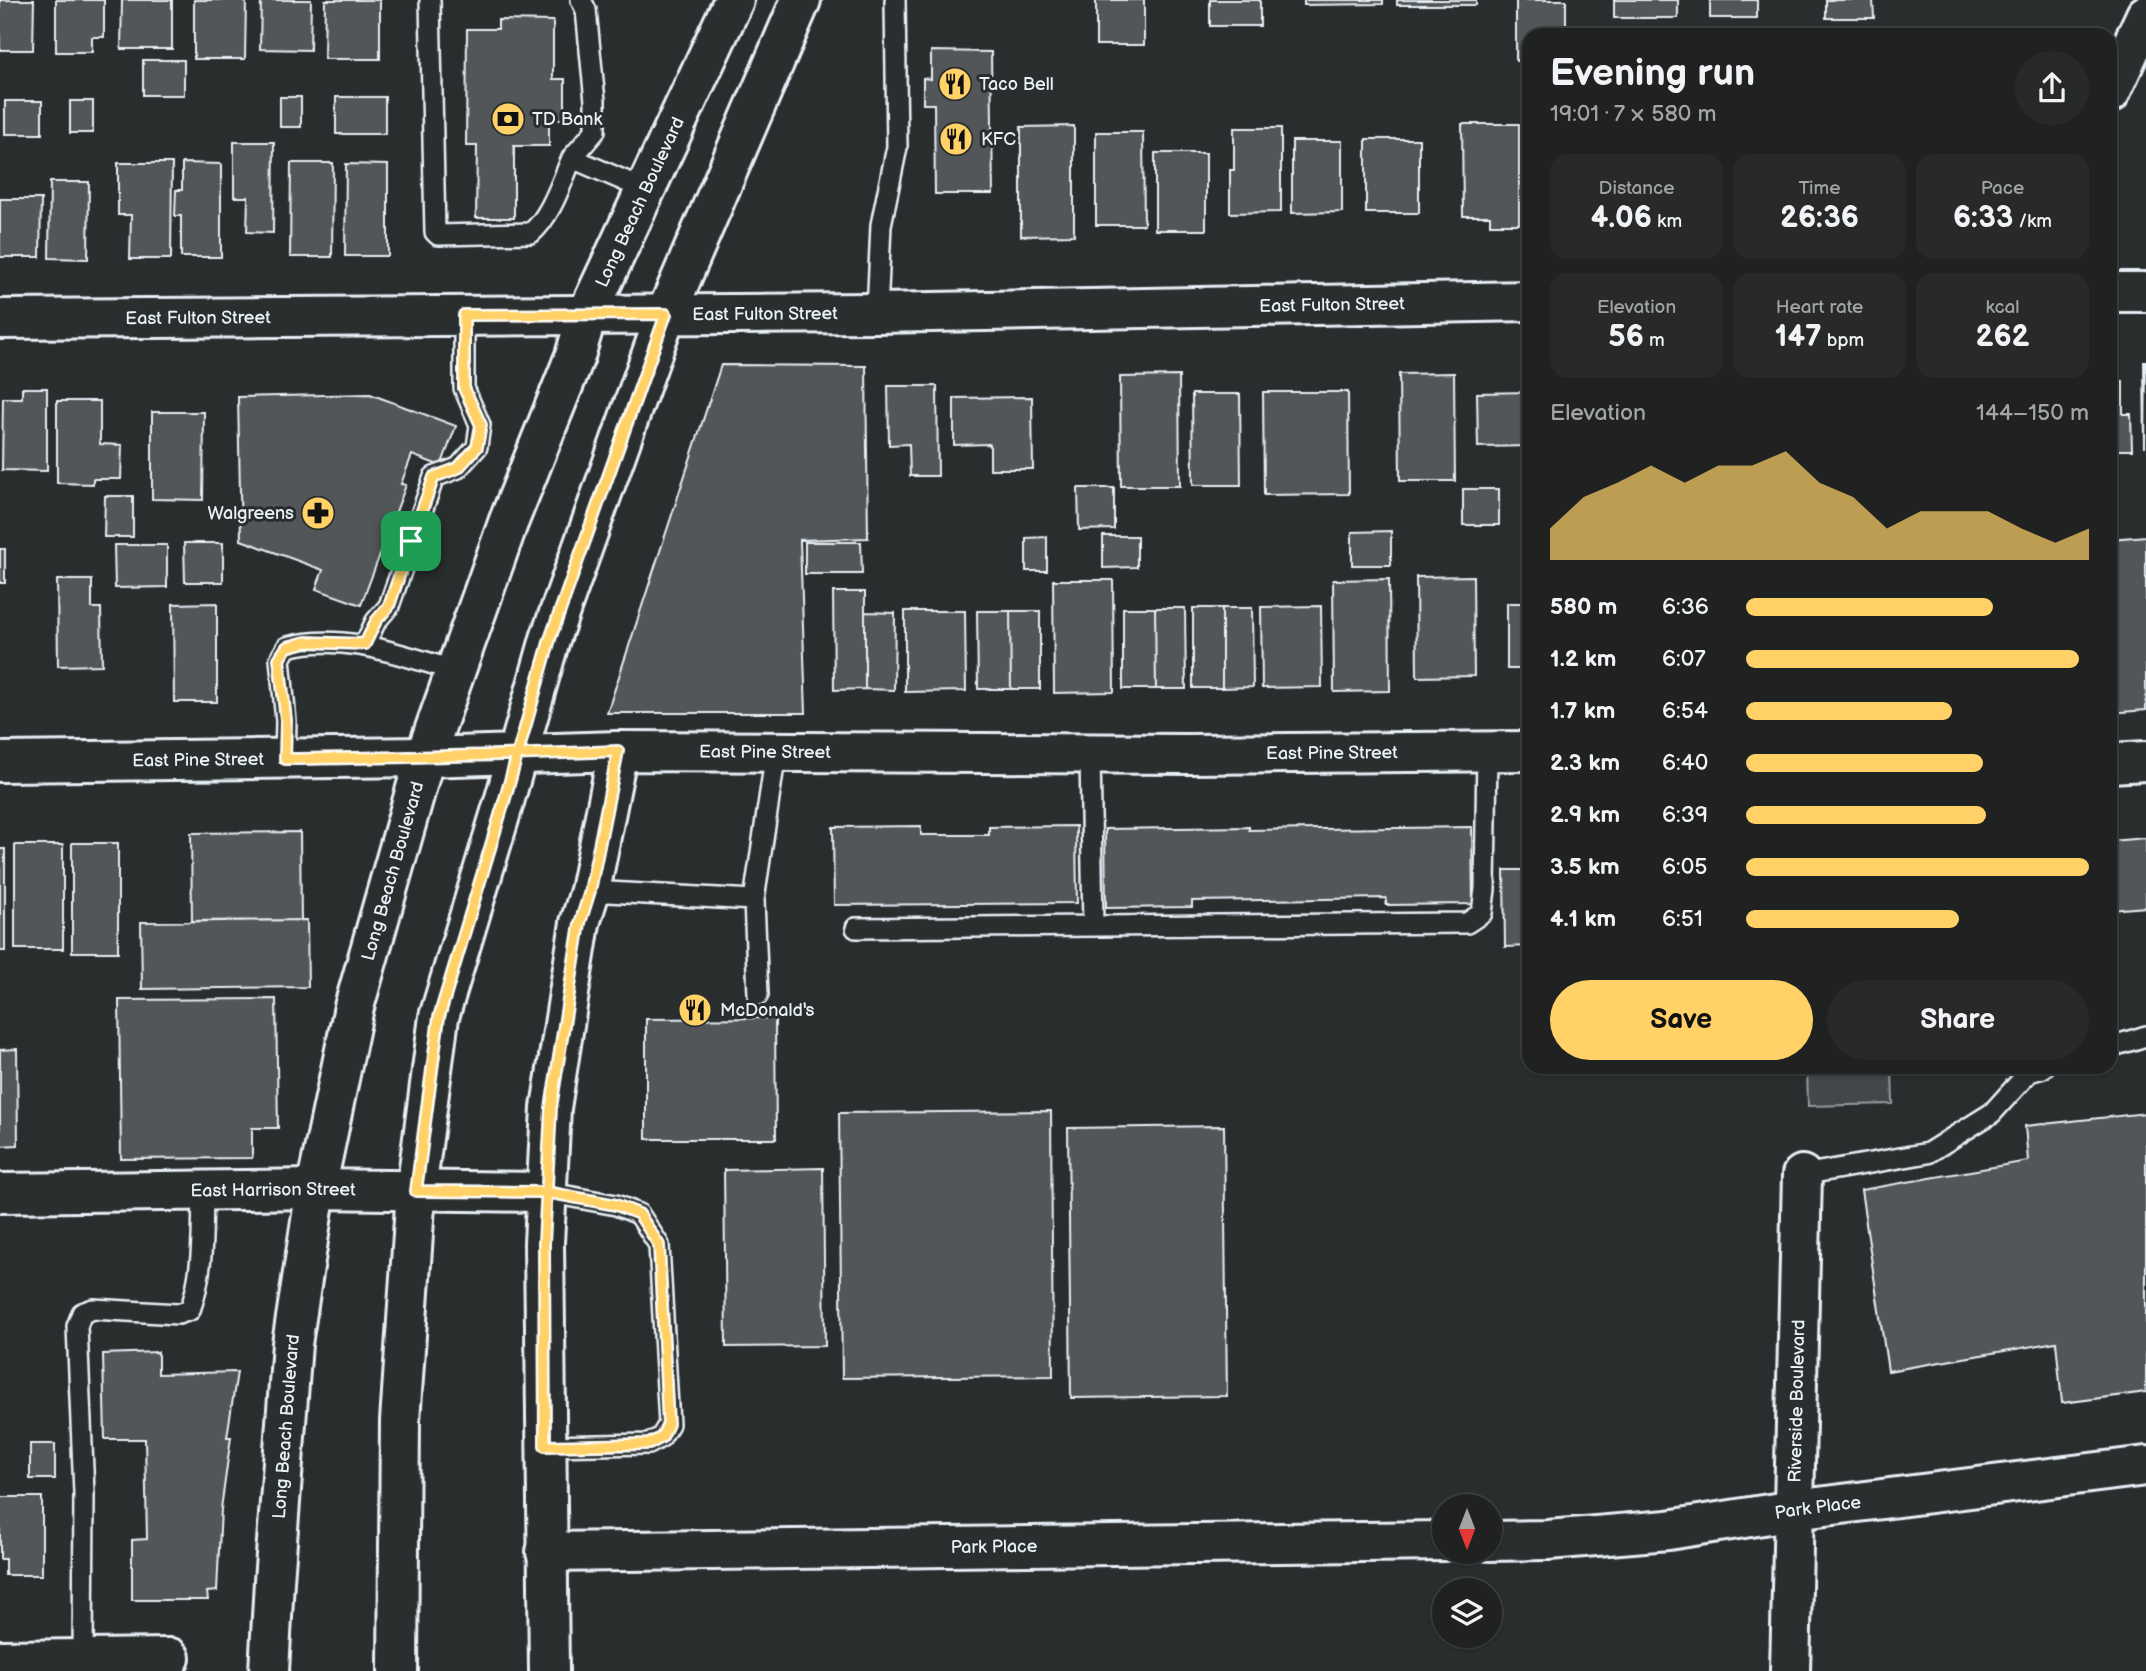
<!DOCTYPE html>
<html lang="en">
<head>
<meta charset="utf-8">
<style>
	:root { --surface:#202222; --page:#282a2a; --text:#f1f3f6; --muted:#a2a4a5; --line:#3d3f40; --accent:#ffd166 }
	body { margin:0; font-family:"Balsamiq Sans",sans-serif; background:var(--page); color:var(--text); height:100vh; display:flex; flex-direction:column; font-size:26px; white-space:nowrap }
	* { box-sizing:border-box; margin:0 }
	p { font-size:23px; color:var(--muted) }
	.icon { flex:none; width:38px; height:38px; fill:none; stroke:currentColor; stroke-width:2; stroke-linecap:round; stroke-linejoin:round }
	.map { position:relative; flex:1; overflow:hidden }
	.side { position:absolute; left:1522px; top:28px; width:595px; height:1046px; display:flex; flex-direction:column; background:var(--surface); border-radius:21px; box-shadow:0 2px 5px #0004,0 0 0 2px var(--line) }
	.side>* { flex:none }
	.needle { width:46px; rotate:180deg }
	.tools { position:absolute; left:1432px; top:1494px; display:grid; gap:14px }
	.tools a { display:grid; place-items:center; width:70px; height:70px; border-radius:50%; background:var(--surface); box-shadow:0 2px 5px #0004,0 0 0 2px var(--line); font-size:35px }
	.pin { position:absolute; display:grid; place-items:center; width:60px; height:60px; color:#fff; margin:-30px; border-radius:14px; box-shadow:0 4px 10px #0006 }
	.round { display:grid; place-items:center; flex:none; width:74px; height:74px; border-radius:37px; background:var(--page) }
	.headline { display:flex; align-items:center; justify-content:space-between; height:119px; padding:0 28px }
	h1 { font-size:38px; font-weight:700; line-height:52px }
	.figures { display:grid; grid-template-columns:repeat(3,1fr); gap:10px; height:119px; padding:7px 28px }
	.figures div { display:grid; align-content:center; border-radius:18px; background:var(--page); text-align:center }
	.figures b { font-size:30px; font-weight:700 }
	.figures small { font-size:19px; font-weight:400 }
	.figures p { font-size:19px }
	.chart { height:196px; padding:14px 28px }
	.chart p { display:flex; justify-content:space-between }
	.chart svg { width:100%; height:126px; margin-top:7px; fill:var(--accent); opacity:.7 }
	.action { display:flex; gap:14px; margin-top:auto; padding:14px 28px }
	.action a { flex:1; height:80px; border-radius:42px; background:var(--accent); color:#111; font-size:28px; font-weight:700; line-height:80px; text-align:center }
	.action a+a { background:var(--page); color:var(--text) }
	ul { padding:0 28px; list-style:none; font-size:23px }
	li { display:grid; grid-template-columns:112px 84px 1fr; align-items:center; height:52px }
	li i { height:18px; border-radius:9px; background:var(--accent) }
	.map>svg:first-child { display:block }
	.grass { fill:#424648; stroke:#959ca0; stroke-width:2 }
	.building { fill:#535759; stroke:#e8f1f8; stroke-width:2 }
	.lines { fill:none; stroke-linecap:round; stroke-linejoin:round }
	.service-casing { stroke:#e8f1f8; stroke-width:24 }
	.minor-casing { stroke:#e8f1f8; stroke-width:44 }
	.primary-casing { stroke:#e8f1f8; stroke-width:44 }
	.service { stroke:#2a2d2e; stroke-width:19 }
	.minor { stroke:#2a2d2e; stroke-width:38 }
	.primary { stroke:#2a2d2e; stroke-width:38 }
	.route-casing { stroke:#fff; stroke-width:14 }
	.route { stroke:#ffd166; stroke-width:9 }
	.labels { text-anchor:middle; stroke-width:6; stroke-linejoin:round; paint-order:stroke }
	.poi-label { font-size:18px; fill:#e8f1f8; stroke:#2a2d2e; text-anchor:start }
	.street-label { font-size:18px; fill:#e8f1f8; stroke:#2a2d2e }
</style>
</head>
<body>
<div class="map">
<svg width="2146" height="1671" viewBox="0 0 2146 1671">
	<rect width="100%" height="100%" fill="#2a2d2e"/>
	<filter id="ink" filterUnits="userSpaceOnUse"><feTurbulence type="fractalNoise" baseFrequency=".0143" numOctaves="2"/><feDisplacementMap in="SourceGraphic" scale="14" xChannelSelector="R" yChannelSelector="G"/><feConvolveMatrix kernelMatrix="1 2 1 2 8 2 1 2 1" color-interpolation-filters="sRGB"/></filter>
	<g filter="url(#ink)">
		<path class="grass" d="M1807,1068H1892L1893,1104L1808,1106Z"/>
		<path class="building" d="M0,0H34L33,50H0Z
			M56,0H104V37H92V52H56Z
			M122,0H172V49H121Z
			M194,0H246L245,59H194Z
			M261,0H311L310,50L260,49Z
			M325,0H380V59H324Z
			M1096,0H1144V45H1096Z
			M1210,0H1260V26H1210Z
			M1304,0H1383V4L1304,5Z
			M1397,0H1476V5H1397Z
			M1516,0H1566V35H1530V61H1516Z
			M1614,0H1678V18H1614Z
			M1710,0H1757V18H1710Z
			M1826,0H1873L1874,18H1826Z
			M498,20L553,21V79H565V119H549V146H514V218H476L477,146H466L467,29H498Z
			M931,51L991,52L993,194H935L934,104H923V78L931,79Z
			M143,60H184V95H143Z
			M280,97H301V127H280Z
			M336,97H385V134H336Z
			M5,101H42V134H5Z
			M70,101H93V133H70Z
			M1462,124H1519V224H1490V216H1463Z
			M1074,126V235L1021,236V127Z
			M1234,128H1281V212L1230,213V170H1234Z
			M1096,132H1143L1144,225H1096Z
			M1366,139H1419V213H1366Z
			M1292,141H1342V212L1292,213Z
			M234,142H274L273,233L247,232L248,197H234Z
			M1155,153H1206V230H1155Z
			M118,163H172L171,259H130L131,215H118Z
			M182,163L221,164V257H181V216H175L176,190H182Z
			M291,163H333L332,257H290Z
			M346,164L388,165V256H345Z
			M50,182H89L88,259L49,258Z
			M0,199H41L40,257H0Z
			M2144,361H2146L2145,447Z
			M721,365L866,366L868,538L800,540L806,713H607Z
			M1454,373L1455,481H1400L1399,374Z
			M1179,376L1180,486H1121L1120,377Z
			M2110,381H2123V414H2131L2132,450H2110Z
			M888,386H937L938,476H910L909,444L889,445Z
			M22,388H47V471L2,470L3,398H22Z
			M1263,392H1348L1349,494L1264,495Z
			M1530,392V446L1478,447L1477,393Z
			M370,394L456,426L441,466L412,455L401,484L406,485L361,605L316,589L323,570L241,540L238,397Z
			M1192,394H1240L1241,485H1193Z
			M1032,397L1033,469H990V444L954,445V398Z
			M57,401H100V444L122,445L121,479H93V484L57,483Z
			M152,412H204L203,500L152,499Z
			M1078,488H1114V529L1079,530Z
			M1463,489H1499V525H1463Z
			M105,496H133V537H104Z
			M1391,531V565H1352V532Z
			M1103,536H1137V567L1103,568Z
			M2146,536V710L2110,713V539Z
			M1047,537V571H1026V538Z
			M805,542H861L862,574H805Z
			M184,543H223V582H185Z
			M114,545H167V587L115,588Z
			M0,549H5V583H0Z
			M1473,576L1474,676L1417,677L1416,577Z
			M1389,579L1390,691L1334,692L1333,580Z
			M57,580H92V608H101L102,665L58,666Z
			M1053,580H1113L1114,692L1054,693Z
			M833,592H865V689L834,690Z
			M217,603V702H174L173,604Z
			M1507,603H1530V669H1507Z
			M1321,606L1322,687L1262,688L1261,607Z
			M1123,608H1155L1156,689H1123Z
			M1155,608H1185L1186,689H1156Z
			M1193,608H1222V688H1193Z
			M1222,608H1252L1253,687L1222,688Z
			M905,611H965L966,691L905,692Z
			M977,611H1010L1011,689H978Z
			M1010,611H1040V689H1011Z
			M865,612L895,613L894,690L865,689Z
			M921,826V835H989V827L1076,826L1077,903L834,905L833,827Z
			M1249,827V830L1472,827L1473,904L1386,905V898L1192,901V907L1106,908L1105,829Z
			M300,832L301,920L192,921L191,833Z
			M2146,838V907L2110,910V841Z
			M72,843H118V952H72Z
			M15,845H63V949H15Z
			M0,849H5V951H0Z
			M1504,870H1530V946L1505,947Z
			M307,920L308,987L142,989L141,922Z
			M276,999L278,1128H252V1158L121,1159L119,1000Z
			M775,1018L776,1139H646V1019Z
			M17,1049L18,1145L0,1146V1050Z
			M1051,1111L1053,1376L842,1378L839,1113Z
			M2146,1113V1392L2062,1403L2056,1342L1888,1371L1861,1190L2028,1161L2025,1126Z
			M1224,1126L1227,1396L1071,1398L1068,1128Z
			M823,1168L825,1346L726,1347L724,1170Z
			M158,1352V1374L237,1372L227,1437H231L221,1509L217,1591L207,1592L208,1600H132V1540L147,1539L145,1439H105L103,1354Z
			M30,1444H55V1479H30Z
			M0,1497H42V1575H5V1559H0Z"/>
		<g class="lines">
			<defs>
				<path id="service" d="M430,0L435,232L438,235L531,233C551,216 561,183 572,158L646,190
					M572,158L595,131V101L586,10L581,0
					M877,313L881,225L897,147L895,0
					M365,644L376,621L389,606L434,477L458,468L477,447L480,425L464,388V315
					M1090,754L1093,926
					M285,759L286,721L280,659L287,647C344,632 401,655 456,671
					M590,891L754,900L758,995
					M754,900L776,752
					M856,928L1467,923L1482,913L1485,889L1487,751
					M2110,1047L2146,1036
					M1802,1175L1928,1153L1992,1113L2029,1072L2043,1068
					M545,1446L649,1444L661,1437L669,1424L659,1245L639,1214L616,1205L546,1192
					M83,1659L84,1493L77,1326L82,1313L93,1309L178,1314L190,1310C204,1272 202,1230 203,1190"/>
				<g id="minor">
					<path d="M2110,93L2146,15"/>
					<path d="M2110,292H2146"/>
					<path id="s1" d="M0,319L877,313L1530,301"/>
					<path id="s2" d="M0,762L425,757L618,751L1187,754L1530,751"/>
					<path d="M2110,763L2146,761"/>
					<path id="s3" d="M0,1193L316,1189L546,1192"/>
					<path id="s4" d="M1489,1541L1548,1540L1668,1530L1794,1510L2146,1466"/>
					<path id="s5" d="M546,1552L1444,1541"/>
					<path d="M0,1660L170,1658"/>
					<path d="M549,1671L544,1243L551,1108L580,923L590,891L618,751"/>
					<path id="s6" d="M1790,1671L1802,1175"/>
				</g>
				<g id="primary">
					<path id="s7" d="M269,1671L274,1581L292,1344L316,1189L354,1007L425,757L508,523L575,356L587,315L734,0"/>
					<path d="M398,1671L400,1421L416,1191L439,1017L504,802L550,639L666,314L801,0"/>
				</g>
			</defs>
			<use href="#service" class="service-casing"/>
			<use href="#minor" class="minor-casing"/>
			<use href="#primary" class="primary-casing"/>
			<use href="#service" class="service"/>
			<use href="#minor" class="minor"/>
			<use href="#primary" class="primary"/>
		</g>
	</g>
	<g class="lines" filter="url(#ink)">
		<defs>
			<path id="route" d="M411,541L389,606L376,621L365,644L306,642L287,647L279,659L286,720L285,759C396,757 507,756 618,751L590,891L580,923L551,1108L544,1243L545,1446L649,1444L662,1437L668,1424L659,1245L639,1214L616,1205L546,1192L416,1191L439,1017L504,802L550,639L666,314L464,315V388L481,425L477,447L458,468L434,477L411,541"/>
		</defs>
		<use href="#route" class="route-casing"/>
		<use href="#route" class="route"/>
	</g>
	<defs>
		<symbol id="restaurant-disc" viewBox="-11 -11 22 22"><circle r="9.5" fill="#ffd166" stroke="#2a2d2e"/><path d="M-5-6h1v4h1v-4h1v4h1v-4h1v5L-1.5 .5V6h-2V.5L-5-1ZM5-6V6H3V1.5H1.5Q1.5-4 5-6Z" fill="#111"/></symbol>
		<symbol id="bank-disc" viewBox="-11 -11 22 22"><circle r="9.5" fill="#ffd166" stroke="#2a2d2e"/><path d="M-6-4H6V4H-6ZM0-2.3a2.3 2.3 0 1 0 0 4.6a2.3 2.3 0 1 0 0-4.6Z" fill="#111"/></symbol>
		<symbol id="pharmacy-disc" viewBox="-11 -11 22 22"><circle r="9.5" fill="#ffd166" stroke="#2a2d2e"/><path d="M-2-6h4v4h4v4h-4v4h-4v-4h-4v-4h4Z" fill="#111"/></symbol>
	</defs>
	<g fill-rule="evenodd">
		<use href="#restaurant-disc" x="936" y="65" width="38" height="38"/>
		<use href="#bank-disc" x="489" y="100" width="38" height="38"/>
		<use href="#restaurant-disc" x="937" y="120" width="38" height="38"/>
		<use href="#pharmacy-disc" x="299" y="494" width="38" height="38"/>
		<use href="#restaurant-disc" x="676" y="991" width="38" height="38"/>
	</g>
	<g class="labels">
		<g class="poi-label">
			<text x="979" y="90">Taco Bell</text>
			<text x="532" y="125">TD Bank</text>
			<text x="981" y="145">KFC</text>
			<text x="294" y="519" text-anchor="end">Walgreens</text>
			<text x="720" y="1016">McDonald's</text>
		</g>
		<g class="street-label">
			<text dy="6" stroke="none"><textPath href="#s7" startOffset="1526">Long Beach Boulevard</textPath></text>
			<text dy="6" stroke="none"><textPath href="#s1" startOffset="1332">East Fulton Street</textPath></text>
			<text dy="6" stroke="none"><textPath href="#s1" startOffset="765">East Fulton Street</textPath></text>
			<text dy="6" stroke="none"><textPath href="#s1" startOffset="198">East Fulton Street</textPath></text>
			<text dy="6" stroke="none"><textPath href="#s2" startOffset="765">East Pine Street</textPath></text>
			<text dy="6" stroke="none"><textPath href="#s2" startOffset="1332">East Pine Street</textPath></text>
			<text dy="6" stroke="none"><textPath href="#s2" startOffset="198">East Pine Street</textPath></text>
			<text dy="6" stroke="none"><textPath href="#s7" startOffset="812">Long Beach Boulevard</textPath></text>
			<text dy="6" stroke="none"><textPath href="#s3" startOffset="273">East Harrison Street</textPath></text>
			<text dy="6" stroke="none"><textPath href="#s6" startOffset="270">Riverside Boulevard</textPath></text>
			<text dy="6" stroke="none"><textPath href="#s7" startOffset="245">Long Beach Boulevard</textPath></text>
			<text dy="6" stroke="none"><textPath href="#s4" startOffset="331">Park Place</textPath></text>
			<text dy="6" stroke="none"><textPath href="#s5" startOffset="448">Park Place</textPath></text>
		</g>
	</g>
</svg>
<div class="tools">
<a><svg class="needle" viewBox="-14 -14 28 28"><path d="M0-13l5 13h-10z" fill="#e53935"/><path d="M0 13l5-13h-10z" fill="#a2a4a5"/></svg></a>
<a><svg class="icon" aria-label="layers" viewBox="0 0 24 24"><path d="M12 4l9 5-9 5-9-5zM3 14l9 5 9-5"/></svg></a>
</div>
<div class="pin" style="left:411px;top:541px;background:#1e9e55"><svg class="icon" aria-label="arrive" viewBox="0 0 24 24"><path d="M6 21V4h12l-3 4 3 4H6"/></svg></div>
<section class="side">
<div class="headline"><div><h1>Evening run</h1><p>19:01 · 7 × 580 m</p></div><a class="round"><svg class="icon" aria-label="share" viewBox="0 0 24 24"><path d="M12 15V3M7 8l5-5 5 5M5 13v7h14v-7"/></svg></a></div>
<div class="figures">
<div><p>Distance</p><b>4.06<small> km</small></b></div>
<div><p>Time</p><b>26:36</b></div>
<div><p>Pace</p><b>6:33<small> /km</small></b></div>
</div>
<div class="figures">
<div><p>Elevation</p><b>56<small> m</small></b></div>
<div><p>Heart rate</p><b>147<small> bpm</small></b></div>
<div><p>kcal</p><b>262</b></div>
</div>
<div class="chart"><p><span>Elevation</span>144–150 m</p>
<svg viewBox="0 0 160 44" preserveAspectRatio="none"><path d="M0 44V33L10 22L20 17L30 11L40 17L50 11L60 11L70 6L80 17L90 22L100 33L110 27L120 27L130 27L140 33L150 38L160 33V44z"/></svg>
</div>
<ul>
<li><b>580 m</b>6:36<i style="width:72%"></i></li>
<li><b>1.2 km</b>6:07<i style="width:97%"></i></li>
<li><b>1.7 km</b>6:54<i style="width:60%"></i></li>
<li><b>2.3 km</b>6:40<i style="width:69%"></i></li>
<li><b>2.9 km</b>6:39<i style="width:70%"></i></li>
<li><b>3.5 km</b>6:05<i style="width:100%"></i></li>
<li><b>4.1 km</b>6:51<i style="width:62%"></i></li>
</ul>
<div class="action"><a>Save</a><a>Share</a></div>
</section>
</div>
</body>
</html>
